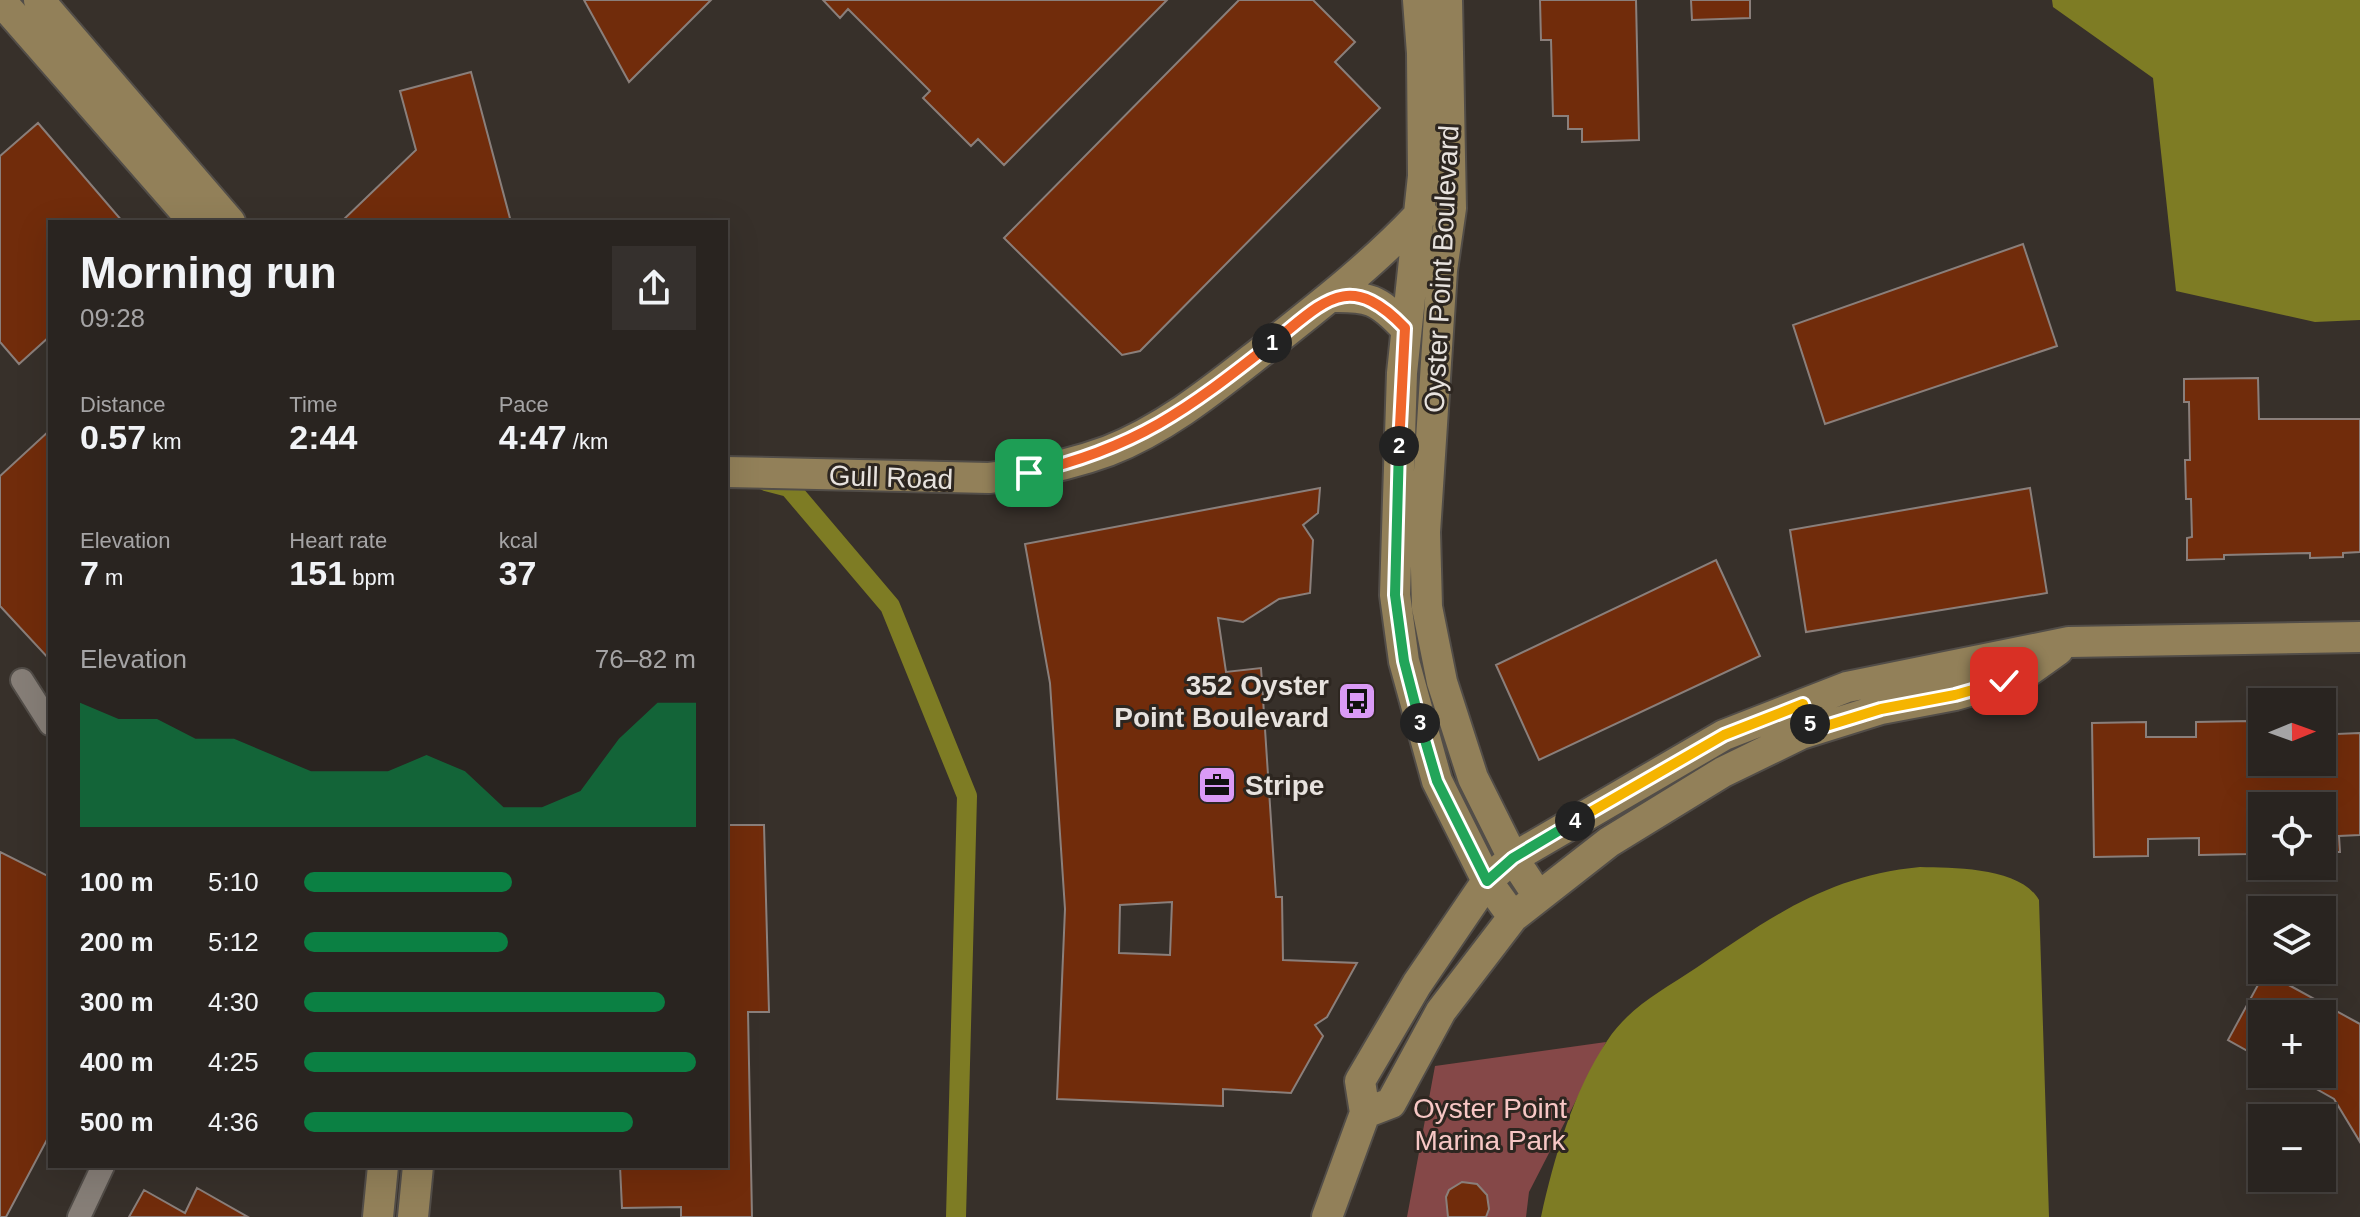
<!DOCTYPE html>
<html lang="en">
<head>
<meta charset="utf-8">
<style>
	:root { --surface:#292420; --page:#35302d; --text:#f1f3f6; --muted:#a5a4a5; --line:#45413e; --accent:#0b8043 }
	body { margin:0; font-family:Arial,sans-serif; background:var(--page); color:var(--text); height:100vh; display:flex; flex-direction:column; font-size:30px; white-space:nowrap }
	* { box-sizing:border-box; margin:0 }
	p { font-size:26px; color:var(--muted) }
	.icon { flex:none; width:44px; height:44px; fill:none; stroke:currentColor; stroke-width:2; stroke-linecap:round; stroke-linejoin:round }
	.map { position:relative; flex:1; overflow:hidden }
	.details { position:absolute; left:48px; top:220px; width:680px; height:948px; display:flex; flex-direction:column; background:var(--surface); border-radius:0px; box-shadow:0 8px 32px #0002,0 0 0 2px var(--line) }
	.details>* { flex:none }
	.needle { width:52px; rotate:89deg }
	.buttons { position:absolute; left:2248px; top:688px; display:grid; gap:16px }
	.buttons a { display:grid; place-items:center; width:88px; height:88px; border-radius:0px; background:var(--surface); box-shadow:0 8px 32px #0002,0 0 0 2px var(--line); font-size:40px }
	.pin { position:absolute; display:grid; place-items:center; width:68px; height:68px; color:#fff; margin:-34px; border-radius:16px; box-shadow:0 4px 12px #0006 }
	.km { position:absolute; width:40px; height:40px; margin:-20px; border-radius:50%; background:#222; color:#fff; font-size:22px; line-height:40px; text-align:center }
	.round { display:grid; place-items:center; flex:none; width:84px; height:84px; border-radius:0px; background:var(--page) }
	.headline { display:flex; align-items:center; justify-content:space-between; height:136px; padding:0 32px }
	h1 { font-size:44px; font-weight:800; line-height:60px }
	.metrics { display:grid; grid-template-columns:repeat(3,1fr); gap:12px; height:136px; padding:8px 32px }
	.metrics div { display:grid; align-content:center }
	.metrics b { font-size:34px; font-weight:800 }
	.metrics small { font-size:22px; font-weight:400 }
	.metrics p { font-size:22px }
	.chart { height:224px; padding:16px 32px }
	.chart p { display:flex; justify-content:space-between }
	.chart svg { width:100%; height:144px; margin-top:8px; fill:var(--accent); opacity:.7 }
	ul { padding:0 32px; list-style:none; font-size:26px }
	li { display:grid; grid-template-columns:128px 96px 1fr; align-items:center; height:60px }
	li i { height:20px; border-radius:10px; background:var(--accent) }
	.map>svg:first-child { display:block }
	.green { fill:#854848 }
	.water { fill:#7e7c24 }
	.lines { fill:none; stroke-linecap:round; stroke-linejoin:round }
	.canal { stroke:#7e7c24; stroke-width:20 }
	.building { fill:#712c0b; stroke:#8a7f7b; stroke-width:2; fill-rule:evenodd }
	.street-casing { stroke:#524d48; stroke-width:26 }
	.secondary-casing { stroke:#524d48; stroke-width:34 }
	.street { stroke:#867e77; stroke-width:22 }
	.secondary { stroke:#928059; stroke-width:30 }
	.split-1-casing { stroke:#fff; stroke-width:16 }
	.split-2-casing { stroke:#fff; stroke-width:16 }
	.split-3-casing { stroke:#fff; stroke-width:16 }
	.split-4-casing { stroke:#fff; stroke-width:16 }
	.split-5-casing { stroke:#fff; stroke-width:16 }
	.split-6-casing { stroke:#fff; stroke-width:16 }
	.split-1 { stroke:#f0652b; stroke-width:10 }
	.split-2 { stroke:#f0652b; stroke-width:10 }
	.split-3 { stroke:#22a559; stroke-width:10 }
	.split-4 { stroke:#22a559; stroke-width:10 }
	.split-5 { stroke:#f5b400; stroke-width:10 }
	.split-6 { stroke:#f5b400; stroke-width:10 }
	.labels { text-anchor:middle; stroke-width:6; stroke-linejoin:round; paint-order:stroke }
	.street-label { font-size:28px; fill:#e7e2de; stroke:#2d2620 }
	.poi-label { font-size:28px; font-weight:bold; fill:#e7e2de; stroke:#2d2620; text-anchor:end }
	.park-label { font-size:28px; fill:#f7c7c5; stroke:#2d2620 }
</style>
</head>
<body>
<div class="map">
<svg width="2360" height="1217" viewBox="0 0 2360 1217">
	<rect width="100%" height="100%" fill="#37302a"/>
	<path class="green" d="M1606,1042L1529,1192L1526,1217H1407L1435,1066Z"/>
	<path class="water" d="M2052,0H2360V320L2315,322L2176,291L2153,78L2053,7Z
		M1920,867C1955,868 2020,867 2039,900L2049,1217H1541C1554,1158 1573,1092 1607,1041C1629,1007 1663,990 1696,968C1771,917 1827,876 1920,867Z"/>
	<g class="lines">
		<path class="canal" d="M766,481L789,487L890,606L967,796L956,1217"/>
	</g>
	<path class="building" d="M584,0H711L629,82Z
		M823,0H1167L1004,165L978,139L971,146L923,98L930,91L848,9L840,18Z
		M1239,0H1313L1355,42L1335,62L1380,108L1140,351L1122,355L1004,238Z
		M1540,0H1636L1639,140L1582,142V129H1568V116H1553L1551,40H1541Z
		M1691,0H1750V18L1692,20Z
		M471,72L511,222H341L416,150L400,91Z
		M38,123L123,222H50V336L19,364L0,342V156Z
		M2023,244L2057,346L1825,424L1793,325Z
		M2258,378L2259,419H2360V552L2343,553V557L2310,558V553L2224,555V559L2187,560V538L2192,537L2191,499H2186L2185,460H2190L2189,402H2184V379Z
		M50,430V660L0,606V476Z
		M1320,488L1318,513L1303,525L1313,540L1310,593L1279,599L1243,622L1218,618L1226,672L1261,668L1276,897H1282L1283,960L1357,963L1327,1017L1315,1025L1323,1036L1291,1093L1223,1089V1106L1057,1099L1065,909L1050,683L1025,544ZM1172,902L1170,955L1119,953L1120,905Z
		M2030,488L2047,593L1806,632L1790,530Z
		M1716,560L1760,656L1539,760L1496,665Z
		M2322,719H2337V734L2360,733V835L2339,836L2340,852H2322V806H2262V837H2248V854L2199,855V838L2148,839V856L2094,857L2092,723L2146,722V737H2196V722L2250,721V736L2262,735V762H2322Z
		M726,825H764L769,1012H748L752,1217H681V1207L622,1208L620,1166H726Z
		M0,852L50,877V1134L6,1217H0Z
		M2265,972L2360,1024V1142L2334,1099L2290,1074H2322V1014H2262V1059L2228,1040Z
		M1462,1182L1477,1184L1487,1195L1489,1209L1486,1217H1448L1446,1197L1449,1190Z
		M197,1188L248,1217H129L144,1190L185,1213Z"/>
	<g class="lines">
		<defs>
			<path id="street" d="M22,680L50,724
				M79,1217L103,1166"/>
			<path id="secondary" d="M0,0L194,222
				M39,0L230,222
				M1418,0L1422,53L1423,176L1402,373L1395,595L1404,661L1437,781L1487,881L1513,917
				M1447,0L1451,208L1442,270L1425,532L1427,607L1442,682L1473,778L1513,858L1538,896
				M1330,297C1369,296 1378,299 1405,328
				M726,472L989,478C1030,473 1070,465 1108,451C1167,428 1216,387 1266,348C1319,306 1372,265 1418,216L1423,214
				M1365,1113L1391,1103L1441,1011L1513,917L1609,842L1723,772L1801,734L1881,709L1955,695L2004,681L2030,670L2058,650
				M378,1217L383,1166
				M413,1217L418,1166
				M1327,1217L1365,1113L1360,1081L1417,984L1487,881L1513,858L1724,735L1847,687L2069,642L2360,637"/>
		</defs>
		<use href="#street" class="street-casing"/>
		<use href="#secondary" class="secondary-casing"/>
		<use href="#street" class="street"/>
		<use href="#secondary" class="secondary"/>
	</g>
	<g class="lines">
		<defs>
			<path id="split-1" d="M1029,473C1136,448 1187,410 1272,343"/>
			<path id="split-2" d="M1272,343C1323,303 1348,268 1405,328L1399,446"/>
			<path id="split-3" d="M1399,446L1395,595L1404,661L1420,723"/>
			<path id="split-4" d="M1420,723L1437,781L1487,881L1513,858L1575,821"/>
			<path id="split-5" d="M1575,821L1724,735L1803,704L1810,724"/>
			<path id="split-6" d="M1810,724L1813,730L1881,709L1955,695L2004,681"/>
		</defs>
		<use href="#split-1" class="split-1-casing"/>
		<use href="#split-2" class="split-2-casing"/>
		<use href="#split-3" class="split-3-casing"/>
		<use href="#split-4" class="split-4-casing"/>
		<use href="#split-5" class="split-5-casing"/>
		<use href="#split-6" class="split-6-casing"/>
		<use href="#split-1" class="split-1"/>
		<use href="#split-2" class="split-2"/>
		<use href="#split-3" class="split-3"/>
		<use href="#split-4" class="split-4"/>
		<use href="#split-5" class="split-5"/>
		<use href="#split-6" class="split-6"/>
	</g>
	<defs>
		<symbol id="bus-square" viewBox="-11 -11 22 22"><rect x="-9" y="-9" width="18" height="18" rx="4" fill="#da9af6" stroke="#2d2620"/><path d="M-5-6H5V4H4V6H2V4H-2V6H-4V4H-5ZM-3.5-4V0h7V-4ZM-3.5 1.2v1.5H-2V1.2ZM2 1.2v1.5H3.5V1.2Z" fill="#111"/></symbol>
		<symbol id="office-square" viewBox="-11 -11 22 22"><rect x="-9" y="-9" width="18" height="18" rx="4" fill="#da9af6" stroke="#2d2620"/><path d="M-6-3h4V-5.5h4V-3h4V5H-6ZM-1-4.5V-3h2v-1.5ZM-6 0V1H6V0Z" fill="#111"/></symbol>
	</defs>
	<g fill-rule="evenodd">
		<use href="#bus-square" x="1335" y="679" width="44" height="44"/>
		<use href="#office-square" x="1195" y="763" width="44" height="44"/>
	</g>
	<g class="labels">
		<g class="street-label">
			<text transform="translate(1441 269) rotate(-87)" y="10">Oyster Point Boulevard</text>
			<text transform="translate(891 477) rotate(2)" y="10">Gull Road</text>
		</g>
		<g class="poi-label">
			<text x="1329" y="695">352 Oyster<tspan x="1329" dy="32">Point Boulevard</tspan></text>
			<text x="1245" y="795" text-anchor="start">Stripe</text>
		</g>
		<g class="park-label">
			<text x="1490" y="1118">Oyster Point<tspan x="1490" dy="32">Marina Park</tspan></text>
		</g>
	</g>
</svg>
<div class="buttons">
<a><svg class="needle" viewBox="-14 -14 28 28"><path d="M0-13l5 13h-10z" fill="#e53935"/><path d="M0 13l5-13h-10z" fill="#a5a4a5"/></svg></a>
<a><svg class="icon" aria-label="locate" viewBox="0 0 24 24"><circle cx="12" cy="12" r="6"/><path d="M12 2v4M12 18v4M2 12h4M18 12h4"/></svg></a>
<a><svg class="icon" aria-label="layers" viewBox="0 0 24 24"><path d="M12 4l9 5-9 5-9-5zM3 14l9 5 9-5"/></svg></a>
<a>+</a>
<a>−</a>
</div>
<div class="pin" style="left:1029px;top:473px;background:#1e9e55"><svg class="icon" aria-label="arrive" viewBox="0 0 24 24"><path d="M6 21V4h12l-3 4 3 4H6"/></svg></div>
<div class="pin" style="left:2004px;top:681px;background:#d93025"><svg class="icon" aria-label="check" viewBox="0 0 24 24"><path d="M5 12l5 5 9-10"/></svg></div>
<b class="km" style="left:1272px;top:343px">1</b>
<b class="km" style="left:1399px;top:446px">2</b>
<b class="km" style="left:1420px;top:723px">3</b>
<b class="km" style="left:1575px;top:821px">4</b>
<b class="km" style="left:1810px;top:724px">5</b>
<section class="details">
<div class="headline"><div><h1>Morning run</h1><p>09:28</p></div><a class="round"><svg class="icon" aria-label="share" viewBox="0 0 24 24"><path d="M12 15V3M7 8l5-5 5 5M5 13v7h14v-7"/></svg></a></div>
<div class="metrics">
<div><p>Distance</p><b>0.57<small> km</small></b></div>
<div><p>Time</p><b>2:44</b></div>
<div><p>Pace</p><b>4:47<small> /km</small></b></div>
</div>
<div class="metrics">
<div><p>Elevation</p><b>7<small> m</small></b></div>
<div><p>Heart rate</p><b>151<small> bpm</small></b></div>
<div><p>kcal</p><b>37</b></div>
</div>
<div class="chart"><p><span>Elevation</span>76–82 m</p>
<svg viewBox="0 0 160 44" preserveAspectRatio="none"><path d="M0 44V6L10 11L20 11L30 17L40 17L50 22L60 27L70 27L80 27L90 22L100 27L110 38L120 38L130 33L140 17L150 6L160 6V44z"/></svg>
</div>
<ul>
<li><b>100 m</b>5:10<i style="width:53%"></i></li>
<li><b>200 m</b>5:12<i style="width:52%"></i></li>
<li><b>300 m</b>4:30<i style="width:92%"></i></li>
<li><b>400 m</b>4:25<i style="width:100%"></i></li>
<li><b>500 m</b>4:36<i style="width:84%"></i></li>
</ul>
</section>
</div>
</body>
</html>
